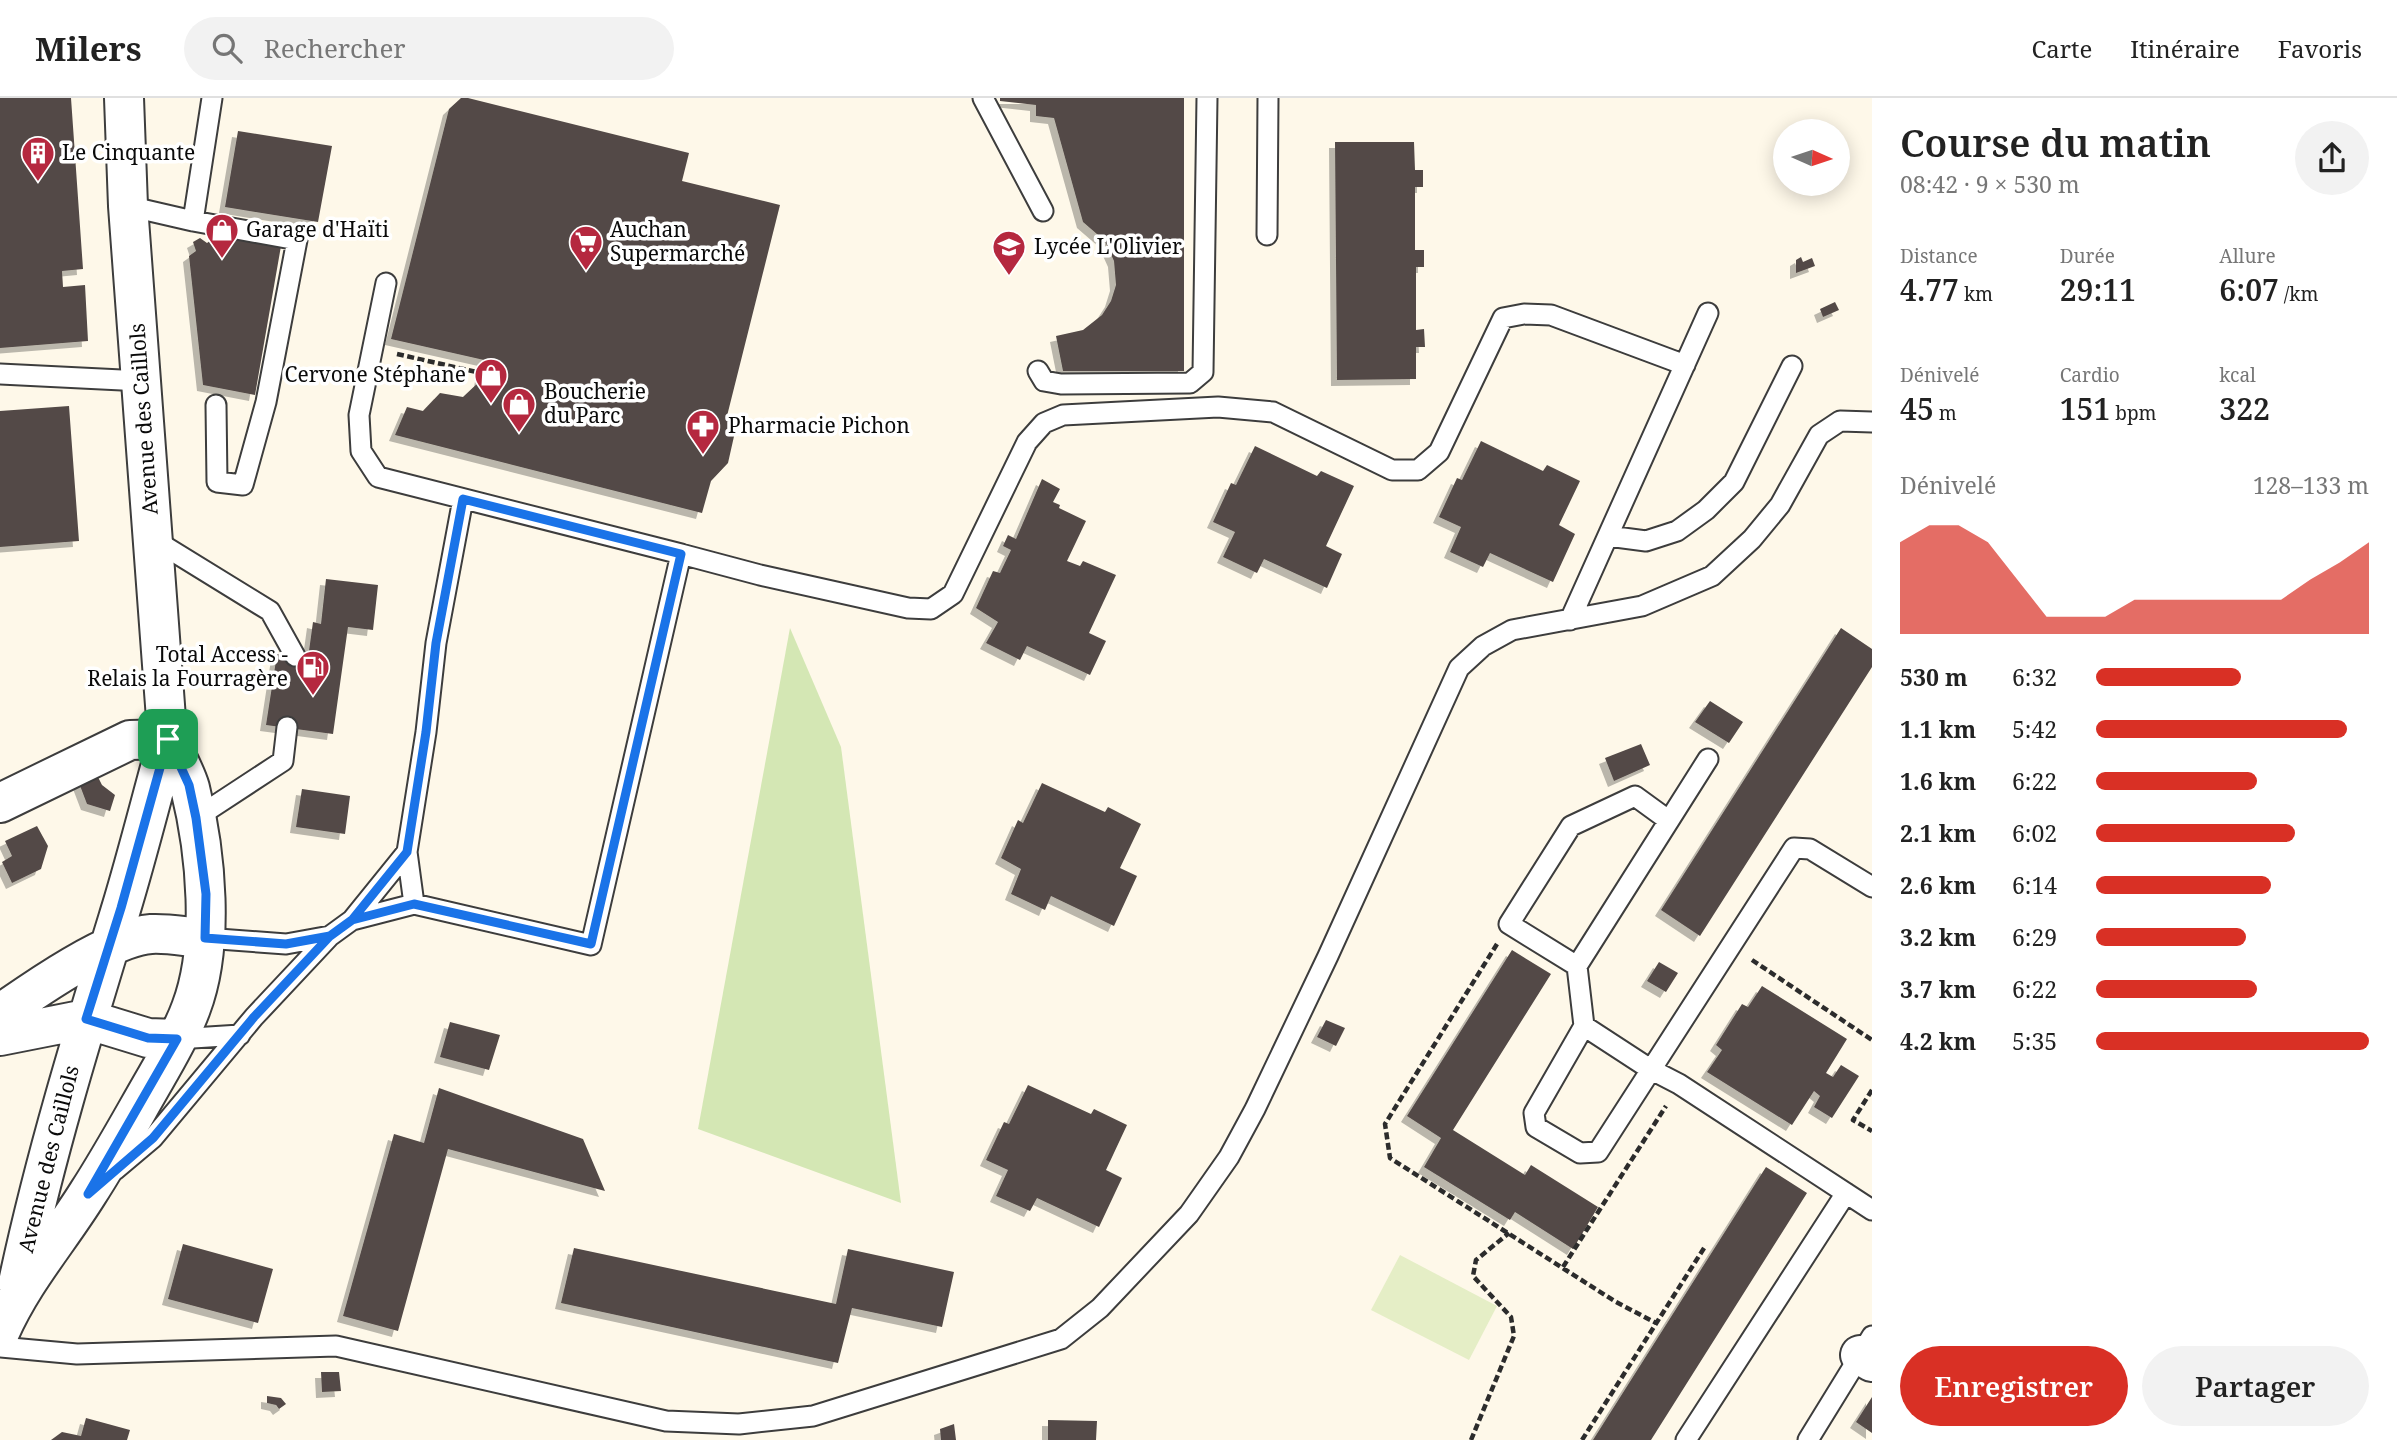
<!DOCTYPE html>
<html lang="fr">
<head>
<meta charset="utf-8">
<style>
	:root { --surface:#fff; --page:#f2f2f2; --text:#222; --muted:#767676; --line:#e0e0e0; --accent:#d93025 }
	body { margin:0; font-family:"Noto Serif",serif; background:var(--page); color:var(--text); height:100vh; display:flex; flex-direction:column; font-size:26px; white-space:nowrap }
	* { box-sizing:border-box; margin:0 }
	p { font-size:23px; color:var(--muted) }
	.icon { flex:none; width:38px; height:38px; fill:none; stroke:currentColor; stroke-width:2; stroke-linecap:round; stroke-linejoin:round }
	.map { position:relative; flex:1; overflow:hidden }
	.side { display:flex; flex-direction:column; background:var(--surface); width:525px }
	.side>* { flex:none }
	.needle { width:46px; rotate:93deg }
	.fabs { position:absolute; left:1773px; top:21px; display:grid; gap:14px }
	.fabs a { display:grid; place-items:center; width:77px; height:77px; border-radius:50%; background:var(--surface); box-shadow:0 4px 18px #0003; font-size:35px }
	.pin { position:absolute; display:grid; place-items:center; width:60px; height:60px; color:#fff; margin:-30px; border-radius:14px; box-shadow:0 4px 10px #0006 }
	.round { display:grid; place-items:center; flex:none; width:74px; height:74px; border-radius:37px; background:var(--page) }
	.overview { display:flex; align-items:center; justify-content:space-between; height:119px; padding:0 28px }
	h1 { font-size:38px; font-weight:600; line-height:52px }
	.figures { display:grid; grid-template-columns:repeat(3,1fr); gap:10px; height:119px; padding:7px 28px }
	.figures div { display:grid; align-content:center }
	.figures b { font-size:30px; font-weight:600 }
	.figures small { font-size:19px; font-weight:400 }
	.figures p { font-size:19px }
	.chart { height:196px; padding:14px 28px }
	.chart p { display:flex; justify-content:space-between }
	.chart svg { width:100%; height:126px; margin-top:7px; fill:var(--accent); opacity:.7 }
	.primary-button { display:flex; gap:14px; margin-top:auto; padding:14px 28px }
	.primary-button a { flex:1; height:80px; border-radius:42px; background:var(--accent); color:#fff; font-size:28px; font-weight:600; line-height:80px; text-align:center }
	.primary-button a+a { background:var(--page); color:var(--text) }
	ul { padding:0 28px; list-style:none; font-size:23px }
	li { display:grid; grid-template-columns:112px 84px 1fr; align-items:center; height:52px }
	li i { height:18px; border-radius:9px; background:var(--accent) }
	header { display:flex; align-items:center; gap:42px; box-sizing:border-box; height:98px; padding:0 35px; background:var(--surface); border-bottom:2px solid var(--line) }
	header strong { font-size:33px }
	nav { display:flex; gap:38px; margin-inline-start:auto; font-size:24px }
	.search { width:490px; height:63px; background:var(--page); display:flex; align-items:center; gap:18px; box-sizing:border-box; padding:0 24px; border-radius:38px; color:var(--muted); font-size:26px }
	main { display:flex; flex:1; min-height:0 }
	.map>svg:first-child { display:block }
	.green { fill:#d4e7b4 }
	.pitch { fill:#e5eec6 }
	.building { fill:#534a47; filter:url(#shadow) }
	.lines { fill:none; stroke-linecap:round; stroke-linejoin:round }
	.service-casing { stroke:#3d3d3d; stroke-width:23 }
	.minor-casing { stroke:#3d3d3d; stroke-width:42 }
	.tertiary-casing { stroke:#3d3d3d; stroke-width:42 }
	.path { stroke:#2c2c2c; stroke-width:4.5; stroke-dasharray:7 3.5; stroke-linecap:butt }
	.service { stroke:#fff; stroke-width:19 }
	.minor { stroke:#fff; stroke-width:38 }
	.tertiary { stroke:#fff; stroke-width:38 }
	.route-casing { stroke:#fff; stroke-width:14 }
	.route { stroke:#1a73e8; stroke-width:9 }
	.labels { text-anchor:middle; stroke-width:7; stroke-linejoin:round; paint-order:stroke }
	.poi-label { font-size:21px; fill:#0a0a0a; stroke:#fff; text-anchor:start }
	.street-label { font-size:21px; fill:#0a0a0a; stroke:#fff }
</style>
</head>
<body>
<header>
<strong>Milers</strong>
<div class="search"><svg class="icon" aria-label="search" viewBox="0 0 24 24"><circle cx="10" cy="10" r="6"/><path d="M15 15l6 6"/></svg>Rechercher</div>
<nav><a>Carte</a><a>Itinéraire</a><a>Favoris</a></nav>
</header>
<main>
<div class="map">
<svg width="1872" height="1342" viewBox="0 0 1872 1342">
	<defs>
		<filter id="shadow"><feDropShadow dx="-6" dy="6" stdDeviation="0" flood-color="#0004"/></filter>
	</defs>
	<rect width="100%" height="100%" fill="#fef8e9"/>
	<path class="green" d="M790,530L841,649L901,1105L698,1031Z"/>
	<path class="pitch" d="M1400,1157L1497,1208L1469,1262L1371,1212Z"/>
	<path class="building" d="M0,0H71L83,171L62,173L63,189L85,187L88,243L0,250Z
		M461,0H468L689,55L682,83L780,107L726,322L737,325L728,365L711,383L702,415L395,337L407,309L423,313L440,295L463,299L480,283L484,262L391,241L449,11Z
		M1000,0H1184V273H1063L1056,238L1083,232L1102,217L1111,203L1116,187L1114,163L1105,143L1083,124L1054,20L1036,18V7L1000,3Z
		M238,33L332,48L318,124L225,109Z
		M1335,44H1414L1415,72H1423V89H1415V152H1424V169H1416V232L1424,231L1425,249H1416V281L1337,282Z
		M217,138L281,148L255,297L203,287L189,158L196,153L193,144L200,140L207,145Z
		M1801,159L1803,164L1812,160L1815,168L1796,175V162Z
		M1835,204L1839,212L1823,219L1820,211Z
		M69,308L79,443L0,449V313Z
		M1481,343L1543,373L1547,367L1580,383L1559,427L1575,436L1553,484L1490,455L1483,469L1450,454L1461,429L1439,419L1457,380L1462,382Z
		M1255,348L1317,378L1321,373L1354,388L1326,448L1342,456L1327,490L1264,461L1257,475L1223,459L1235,434L1213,424L1231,385L1236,387Z
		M1042,381L1060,391L1053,404L1060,407L1059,410L1086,423L1067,463L1080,468L1083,463L1116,477L1089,535L1106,543L1090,577L1027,548L1020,562L986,545L998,524L976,510L993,473L1000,475L1011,452L1003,448L1008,437L1016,441Z
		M326,481L378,487L373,532L348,529L333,636L266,627L277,556L308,560L313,524L321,526Z
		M1841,530L1872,551V569L1700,838L1661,812Z
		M1710,603L1743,624L1729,645L1695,624Z
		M1641,646L1650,667L1614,683L1605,660Z
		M97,677L102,687L115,697L110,713L87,706L79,685Z
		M1042,685L1105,714L1108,709L1141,726L1120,770L1137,778L1114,828L1051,798L1045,812L1011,796L1021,771L1001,760L1018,722L1023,725Z
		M302,691L350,698L345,736L296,729Z
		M37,728L48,748L41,771L12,785L2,764L12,758L5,743Z
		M1512,852L1551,876L1453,1032L1525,1077L1531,1067L1598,1109L1573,1151L1515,1114L1510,1122L1424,1069L1441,1040L1407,1018Z
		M1659,864L1678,875L1666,894L1647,883Z
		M1762,888L1847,941L1826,975L1833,979L1841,967L1859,978L1832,1020L1814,1009L1820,998L1814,993L1792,1027L1707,974L1722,952L1716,947L1742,906L1748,909Z
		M1326,922L1345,930L1336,948L1317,939Z
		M450,924L500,937L489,972L440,959Z
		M1028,987L1091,1016L1094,1011L1127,1027L1106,1072L1122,1080L1099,1129L1037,1100L1030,1113L996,1098L1008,1072L986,1062L1004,1024L1009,1026Z
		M439,990L583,1041L605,1093L448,1051L398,1233L343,1218L394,1036L424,1045Z
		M1766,1069L1807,1095L1651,1342H1593Z
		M183,1146L273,1171L258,1225L168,1201Z
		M574,1150L836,1206L848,1151L954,1174L942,1229L852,1210L838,1265L561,1205Z
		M321,1274H339L341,1293L322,1294Z
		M267,1298L281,1300L286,1306L279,1311L276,1307L267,1305Z
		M1872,1299V1335L1856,1324Z
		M86,1320L130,1332L127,1342H51L62,1334L81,1338Z
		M1048,1322L1097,1323L1096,1342H1048Z
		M954,1326L956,1342H941L940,1331Z"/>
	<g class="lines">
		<defs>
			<path id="service" d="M983,0L1043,113
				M128,108L193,123L297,142L266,304L243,387L217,384L216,307
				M193,123L212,0
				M1267,137L1268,0
				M386,185L359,317L361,353L378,379L681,456L591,847L414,806L407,754L426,634L436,545L463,401
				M1038,273L1044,283L1061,286L1190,285L1203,274L1207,0
				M0,276L142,283
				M1608,438L1646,443L1677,433L1706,412L1734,384L1792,268
				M153,441L270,513L295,558
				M681,456L760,477L908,510L931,511L953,496L1027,344L1044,325L1063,317L1218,309L1273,314L1392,372H1418L1439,354L1503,220L1524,216L1551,217L1685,267
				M1570,522L1708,215
				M1708,661L1577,868L1584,928L1650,971L1679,986L1872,1112
				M196,720L283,663L287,629
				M352,822L414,806
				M205,840L286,846L330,838
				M1577,868L1509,826L1571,728L1635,698L1668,722
				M1584,928L1534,1015L1536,1029L1580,1055L1598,1054L1794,750L1810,751L1872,789
				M177,941L240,937
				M115,1072L153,1040L254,919L330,838L352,822L407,754
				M0,1249L77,1256L336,1248L666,1323L739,1326L813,1318L1061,1241L1100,1210L1189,1116L1229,1059L1255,1011L1328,858L1459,570L1483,548L1512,532L1642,508L1712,478L1752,441L1780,407L1819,337L1840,323L1872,324
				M1686,1342L1846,1095
				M1808,1342L1872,1238"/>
			<path id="minor" d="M0,705L130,642L168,641
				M1860,1257L1872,1264"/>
			<path id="tertiary" d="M0,916C34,892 110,839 151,836C169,835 187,839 205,840
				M86,921L148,940L177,941
				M0,938L86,921
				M18,1185C45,1058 83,935 121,811C138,755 152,698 168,641
				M0,1234C23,1182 58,1143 88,1095C112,1058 133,1019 155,981C168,958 182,935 191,910C215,847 206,754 190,690C185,673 175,657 168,641L167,634L128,108L124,0"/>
		</defs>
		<use href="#service" class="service-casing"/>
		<use href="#minor" class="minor-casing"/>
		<use href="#tertiary" class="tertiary-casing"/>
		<path class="path" d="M397,256L481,275
			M1497,846L1385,1026L1390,1060L1616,1204L1656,1225
			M1752,862L1872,942
			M1872,992L1853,1022L1872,1033
			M1563,1169L1666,1008
			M1471,1342L1514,1238L1511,1219L1473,1178L1476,1162L1509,1135
			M1582,1342L1706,1147"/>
		<use href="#service" class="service"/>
		<use href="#minor" class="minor"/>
		<use href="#tertiary" class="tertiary"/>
	</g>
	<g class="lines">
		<defs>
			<path id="route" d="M168,641L121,810L86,921L148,940L177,941L88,1096L153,1040L254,919L330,838L352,822L414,806L591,846L681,456L463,401L436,545L426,634L407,754L352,822L330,838L286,846L205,840L206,796L196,720L189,687L168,641"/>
		</defs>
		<use href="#route" class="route-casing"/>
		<use href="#route" class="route"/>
	</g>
	<defs>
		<symbol id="building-pin" viewBox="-11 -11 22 30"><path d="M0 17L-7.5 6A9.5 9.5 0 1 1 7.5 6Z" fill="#b5283f" stroke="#fff"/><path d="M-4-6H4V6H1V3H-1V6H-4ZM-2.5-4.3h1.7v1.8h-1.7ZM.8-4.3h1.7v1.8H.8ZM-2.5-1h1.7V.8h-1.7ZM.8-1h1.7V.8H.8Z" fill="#fff"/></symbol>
		<symbol id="shop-pin" viewBox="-11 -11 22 30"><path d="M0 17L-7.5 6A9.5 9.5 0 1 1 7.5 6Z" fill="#b5283f" stroke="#fff"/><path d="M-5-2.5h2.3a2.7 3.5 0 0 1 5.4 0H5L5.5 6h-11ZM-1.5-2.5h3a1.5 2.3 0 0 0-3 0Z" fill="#fff"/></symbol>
		<symbol id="supermarket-pin" viewBox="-11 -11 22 30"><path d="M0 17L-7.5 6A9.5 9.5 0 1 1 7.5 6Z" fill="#b5283f" stroke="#fff"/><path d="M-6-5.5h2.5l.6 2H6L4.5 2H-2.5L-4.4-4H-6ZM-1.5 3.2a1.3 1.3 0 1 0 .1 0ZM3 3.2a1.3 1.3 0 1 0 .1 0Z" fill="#fff"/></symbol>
		<symbol id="school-pin" viewBox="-11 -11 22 30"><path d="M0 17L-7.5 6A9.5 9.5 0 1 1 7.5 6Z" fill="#b5283f" stroke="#fff"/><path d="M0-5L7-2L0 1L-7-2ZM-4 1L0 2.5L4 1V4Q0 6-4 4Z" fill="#fff"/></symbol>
		<symbol id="pharmacy-pin" viewBox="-11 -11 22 30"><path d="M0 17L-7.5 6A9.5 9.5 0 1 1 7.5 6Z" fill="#b5283f" stroke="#fff"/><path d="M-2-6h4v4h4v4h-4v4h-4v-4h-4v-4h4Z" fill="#fff"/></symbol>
		<symbol id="fuel-pin" viewBox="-11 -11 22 30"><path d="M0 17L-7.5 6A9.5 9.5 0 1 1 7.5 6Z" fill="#b5283f" stroke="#fff"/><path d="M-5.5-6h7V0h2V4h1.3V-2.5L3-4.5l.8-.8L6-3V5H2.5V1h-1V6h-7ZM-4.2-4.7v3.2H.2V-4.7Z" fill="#fff"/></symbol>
	</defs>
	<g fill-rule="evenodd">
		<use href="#building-pin" x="19" y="36" width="38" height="52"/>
		<use href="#shop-pin" x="203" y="113" width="38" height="52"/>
		<use href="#supermarket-pin" x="567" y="125" width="38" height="52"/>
		<use href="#school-pin" x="990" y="130" width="38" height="52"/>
		<use href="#shop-pin" x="472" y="258" width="38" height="52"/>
		<use href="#shop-pin" x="500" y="287" width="38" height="52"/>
		<use href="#pharmacy-pin" x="684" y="309" width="38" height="52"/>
		<use href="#fuel-pin" x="294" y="550" width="38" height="52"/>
	</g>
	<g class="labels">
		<g class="poi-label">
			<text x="62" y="62">Le Cinquante</text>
			<text x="246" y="139">Garage d'Haïti</text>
			<text x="610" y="139">Auchan<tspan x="610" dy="24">Supermarché</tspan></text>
			<text x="1034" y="156">Lycée L'Olivier</text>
			<text x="466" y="284" text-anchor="end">Cervone Stéphane</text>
			<text x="544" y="301">Boucherie<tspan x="544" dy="24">du Parc</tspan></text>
			<text x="728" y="335">Pharmacie Pichon</text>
			<text x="288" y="564" text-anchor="end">Total Access -<tspan x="288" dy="24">Relais la Fourragère</tspan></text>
		</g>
		<g class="street-label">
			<text transform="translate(144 321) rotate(-94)" y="7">Avenue des Caillols</text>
			<text transform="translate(49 1061) rotate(-76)" y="7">Avenue des Caillols</text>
		</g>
	</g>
</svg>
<div class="fabs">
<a><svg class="needle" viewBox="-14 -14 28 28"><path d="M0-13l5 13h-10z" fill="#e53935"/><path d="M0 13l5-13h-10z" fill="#767676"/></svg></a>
</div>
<div class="pin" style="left:168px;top:641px;background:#1e9e55"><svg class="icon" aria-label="arrive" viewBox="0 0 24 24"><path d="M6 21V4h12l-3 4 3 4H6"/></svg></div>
</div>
<section class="side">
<div class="overview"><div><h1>Course du matin</h1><p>08:42 · 9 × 530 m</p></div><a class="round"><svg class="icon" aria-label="share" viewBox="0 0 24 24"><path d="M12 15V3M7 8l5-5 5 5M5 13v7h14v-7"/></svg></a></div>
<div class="figures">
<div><p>Distance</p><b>4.77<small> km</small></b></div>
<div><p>Durée</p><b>29:11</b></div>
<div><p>Allure</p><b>6:07<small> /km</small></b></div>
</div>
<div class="figures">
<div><p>Dénivelé</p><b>45<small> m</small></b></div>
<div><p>Cardio</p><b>151<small> bpm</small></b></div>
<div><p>kcal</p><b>322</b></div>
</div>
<div class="chart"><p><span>Dénivelé</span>128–133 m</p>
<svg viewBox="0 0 160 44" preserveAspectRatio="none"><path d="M0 44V12L10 6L20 6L30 12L40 25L50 38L60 38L70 38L80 32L90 32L100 32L110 32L120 32L130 32L140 25L150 19L160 12V44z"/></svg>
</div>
<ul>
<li><b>530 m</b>6:32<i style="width:53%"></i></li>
<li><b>1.1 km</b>5:42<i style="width:92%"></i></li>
<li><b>1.6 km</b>6:22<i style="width:59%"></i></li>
<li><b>2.1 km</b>6:02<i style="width:73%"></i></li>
<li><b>2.6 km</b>6:14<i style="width:64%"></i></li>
<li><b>3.2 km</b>6:29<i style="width:55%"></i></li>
<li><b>3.7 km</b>6:22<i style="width:59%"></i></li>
<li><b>4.2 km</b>5:35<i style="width:100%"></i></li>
</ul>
<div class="primary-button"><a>Enregistrer</a><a>Partager</a></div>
</section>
</main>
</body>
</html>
